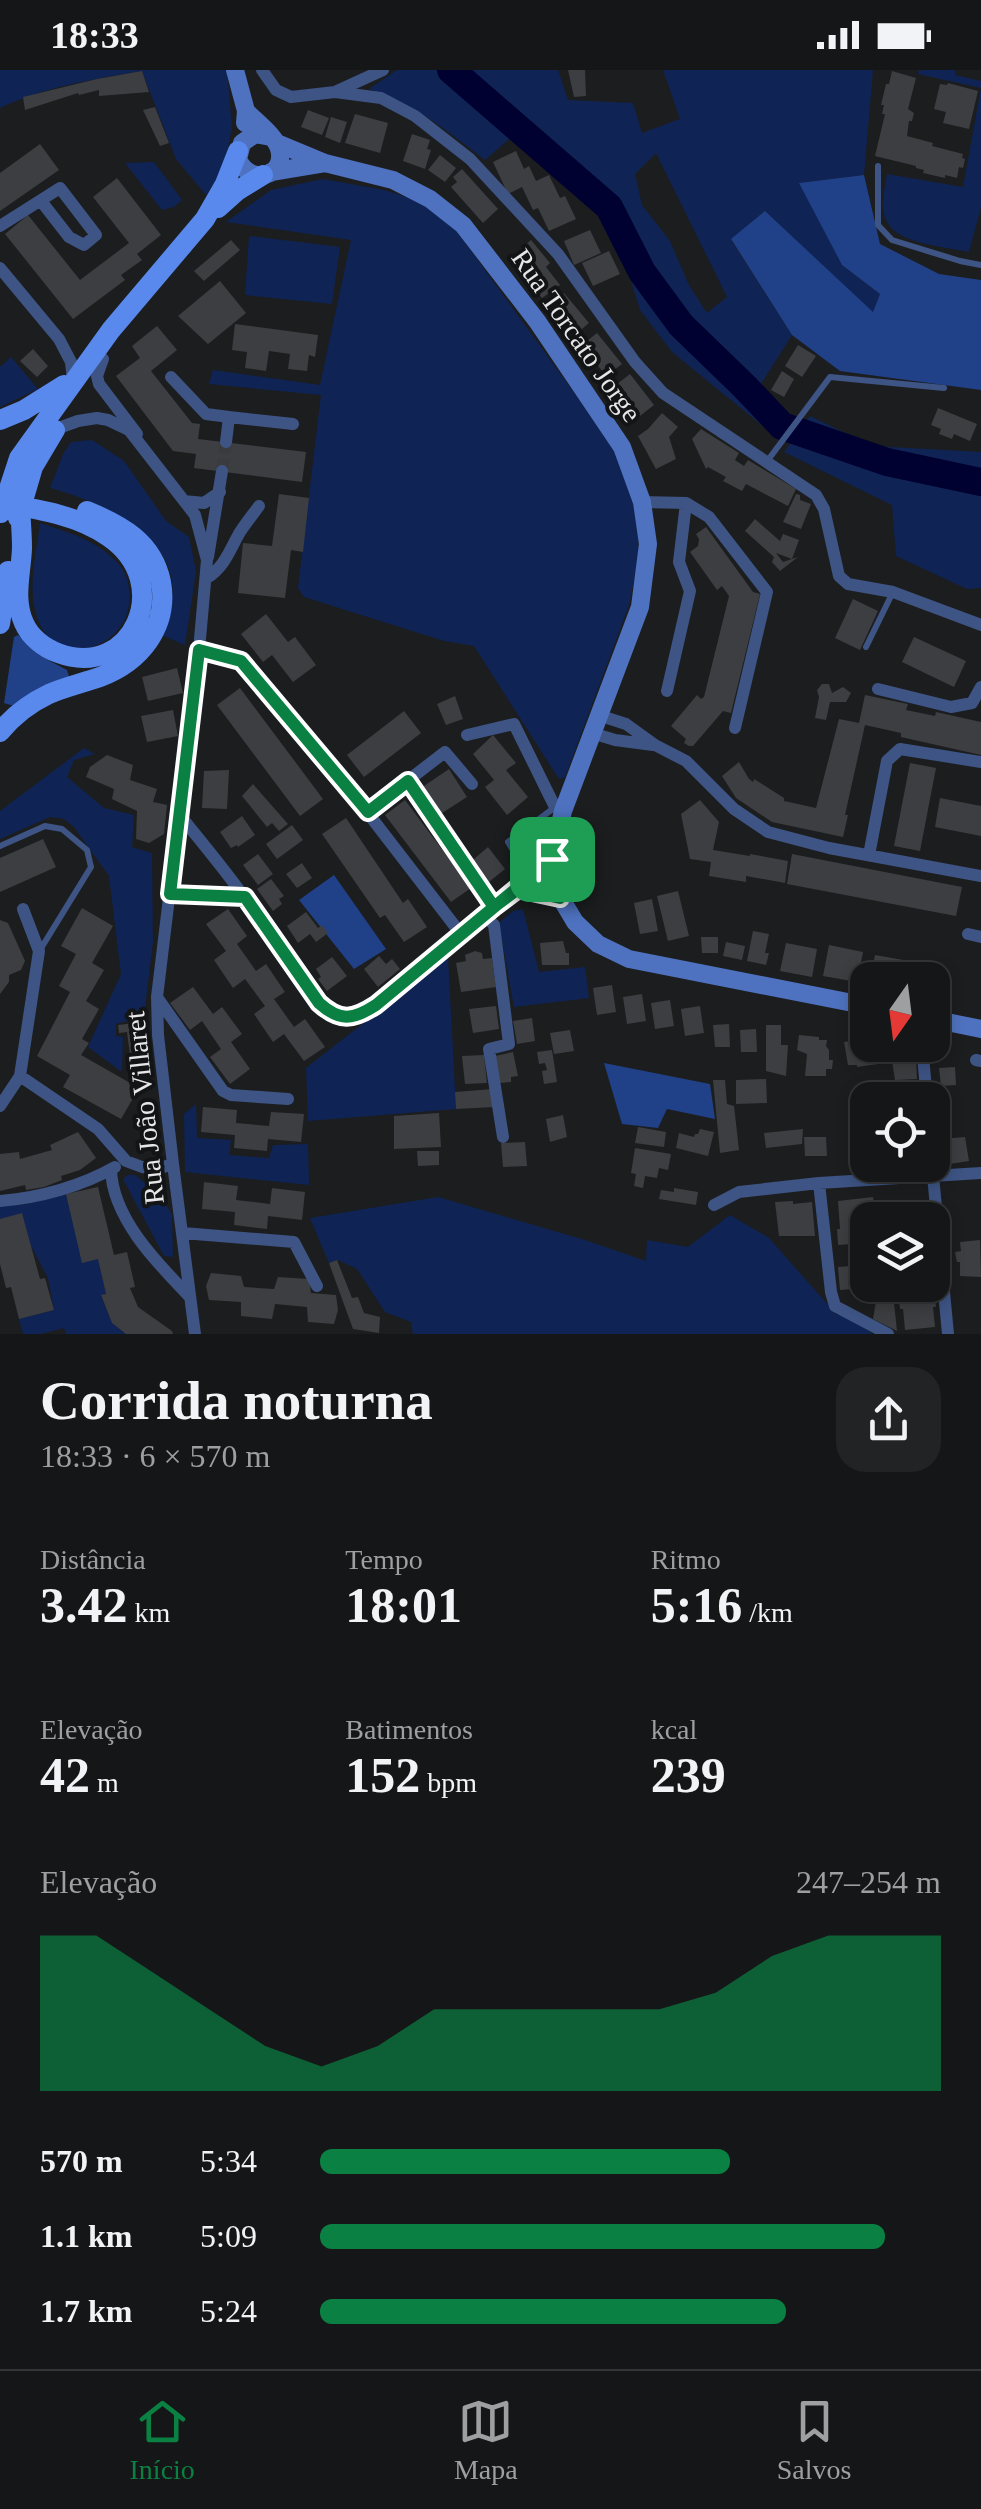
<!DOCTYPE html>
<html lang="pt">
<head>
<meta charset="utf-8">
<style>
	:root { --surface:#151617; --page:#222324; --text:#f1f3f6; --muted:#9d9fa1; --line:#343536; --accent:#0b8043 }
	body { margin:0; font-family:"Times New Roman",serif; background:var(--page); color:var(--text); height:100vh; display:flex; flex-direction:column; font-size:38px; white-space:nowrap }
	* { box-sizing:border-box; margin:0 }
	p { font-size:32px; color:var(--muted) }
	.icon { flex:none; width:55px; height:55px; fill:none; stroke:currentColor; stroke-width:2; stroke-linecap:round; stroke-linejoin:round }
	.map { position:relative; height:1264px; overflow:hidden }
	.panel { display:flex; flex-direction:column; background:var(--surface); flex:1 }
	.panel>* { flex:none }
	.needle { width:65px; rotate:194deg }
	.controls { position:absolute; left:850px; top:892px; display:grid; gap:20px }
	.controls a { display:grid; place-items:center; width:100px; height:100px; border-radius:20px; background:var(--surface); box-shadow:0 5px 15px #0003,0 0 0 2px var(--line); font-size:50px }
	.pin { position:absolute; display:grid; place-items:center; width:85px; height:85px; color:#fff; margin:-42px; border-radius:20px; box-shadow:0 5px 15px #0006 }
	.round { display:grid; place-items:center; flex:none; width:105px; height:105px; border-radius:30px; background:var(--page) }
	.head { display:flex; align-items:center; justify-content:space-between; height:170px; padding:0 40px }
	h1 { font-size:55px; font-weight:800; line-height:75px }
	.stats { display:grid; grid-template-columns:repeat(3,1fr); gap:15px; height:170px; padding:10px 40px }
	.stats div { display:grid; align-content:center }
	.stats b { font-size:50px; font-weight:800 }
	.stats small { font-size:28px; font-weight:400 }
	.stats p { font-size:28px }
	.chart { height:280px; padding:20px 40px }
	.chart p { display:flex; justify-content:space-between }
	.chart svg { width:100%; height:180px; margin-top:10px; fill:var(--accent); opacity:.7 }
	ul { padding:0 40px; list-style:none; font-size:32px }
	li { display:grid; grid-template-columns:160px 120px 1fr; align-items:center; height:75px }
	li i { height:25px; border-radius:12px; background:var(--accent) }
	.status { display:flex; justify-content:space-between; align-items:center; height:70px; padding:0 50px; background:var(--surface); direction:ltr }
	.status svg { height:28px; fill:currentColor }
	.tab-bar { display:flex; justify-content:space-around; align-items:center; height:140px; border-top:2px solid var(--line); background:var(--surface); font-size:28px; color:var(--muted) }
	.tab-bar a { display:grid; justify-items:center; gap:5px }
	.tab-bar .selected { color:var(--accent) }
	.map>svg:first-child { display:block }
	.green { fill:#0f2454; fill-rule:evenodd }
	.forest { fill:#204088 }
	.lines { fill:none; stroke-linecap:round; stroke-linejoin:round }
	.river { stroke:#000031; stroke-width:28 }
	.building { fill:#3d3e41 }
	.street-tunnel { stroke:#3a3b3d; stroke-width:12; stroke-dasharray:12 6; stroke-linecap:butt }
	.lane { stroke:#3d5484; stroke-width:6 }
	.street { stroke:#3d5484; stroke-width:12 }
	.secondary { stroke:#4e72bf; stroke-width:18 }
	.primary { stroke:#5a89ed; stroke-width:20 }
	.route-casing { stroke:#fff; stroke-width:20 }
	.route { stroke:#0b8043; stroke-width:12 }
	.labels { text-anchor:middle; stroke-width:8; stroke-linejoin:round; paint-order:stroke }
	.street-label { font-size:28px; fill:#e7e7e9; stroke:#131416 }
</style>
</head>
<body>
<div class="status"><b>18:33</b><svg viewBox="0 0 49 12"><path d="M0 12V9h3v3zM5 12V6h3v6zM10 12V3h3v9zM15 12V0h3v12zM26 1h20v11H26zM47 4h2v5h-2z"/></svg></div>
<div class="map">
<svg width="981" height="1264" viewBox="0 0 981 1264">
	<rect width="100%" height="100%" fill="#1c1d1f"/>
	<path class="green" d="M0,0H227L232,57L224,99L206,125L176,89L142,1C94,9 44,17 0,38Z
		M397,0H558L568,30L633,33L642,63L680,49L663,0H873L864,105L800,113L842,195L880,224L873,243L765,141L731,170L792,265L759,317L791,345L775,366L672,282L640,240L627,197L613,168L588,129L516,63L485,90C445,59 417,36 369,19ZM656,83L727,227L707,243L689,215L670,171L642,135L635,104Z
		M919,0H955V5L981,11V137L969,182C946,177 898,174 887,152C879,138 885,119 887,104L963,117L981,18L918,4Z
		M154,92L182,130L174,137L162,140L125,93Z
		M323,109L384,120L413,129L448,149L612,375L629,415L639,454L638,491L629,535L565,707L559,709L474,576L444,571L304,527L298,518L321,325L209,314L213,300L320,315L351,170L226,152L271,120Z
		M249,166L340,177L332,234L245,225Z
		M11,287L38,319L0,337V297Z
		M810,346L872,376L981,382V518L967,519L896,486L892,435L784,382Z
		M92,370L124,391L166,451L189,467L196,501L185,575L164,566C168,548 174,530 172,511C165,459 94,430 50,418L63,384L71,372Z
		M40,453C68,462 102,472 121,497C129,508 130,521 129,534C125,576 65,597 43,560C24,528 36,487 40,453Z
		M84,678L95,684L74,690L67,707L104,738L134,745L132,777L152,783L153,872L144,946L116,954V966L123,967L122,1002L88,977L121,904L109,806L74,757L64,749L50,747L0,769V741Z
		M523,839L539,902L585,897L589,928L514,937L499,853L513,841Z
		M448,887L456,1039L308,1051L306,998Z
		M196,1034L197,1068L231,1070L229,1085L269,1088L273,1075L308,1074L309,1115L185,1102L184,1044Z
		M128,1105H135L158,1124L172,1144L173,1187L164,1186L123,1109Z
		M66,1124L98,1189L106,1224L101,1226L112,1253L126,1264H66L64,1258L41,1264H23L19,1249L54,1240L48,1208L31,1176L22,1144L0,1149V1136L26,1134Z
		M438,1127L585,1170L646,1191L647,1170L688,1177L730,1145L769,1168L837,1245L845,1244L873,1264H413L411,1252L385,1242L357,1199L338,1190L329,1193L310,1148Z"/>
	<path class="forest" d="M864,105L880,174L939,204L981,210V320L840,301L792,265L731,169L765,141L873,242L880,224L842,195L799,113Z
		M18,565L48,590L67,600L70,610L17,637L4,633L14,567Z
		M334,805L386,879L354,899L299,830Z
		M604,993L710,1014L715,1049L667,1039L658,1058L622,1054Z"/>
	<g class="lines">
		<path class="river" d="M451,0L609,137L642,202L681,255L745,317L782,356L887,392L981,412"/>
	</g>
	<path class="building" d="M568,0H585L586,26L574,27Z
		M142,1L149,22L99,26V20L79,25L78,23L25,40L23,27L97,9Z
		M892,1L916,8L908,39L914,43L912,51H909L907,66L933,73L932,76L963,84L962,88L965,89L963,98L959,97L957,108L945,105V108L923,103L924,100L916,98V96L875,86L885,44H882L884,35H881L886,14H889Z
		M948,13L978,21L969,59L943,53L946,42L934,39L940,14L947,15Z
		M155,37L169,73L160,76L143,40Z
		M308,40L329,48L322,65L301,57Z
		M355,44L388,53L380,83L345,73Z
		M331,47L347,52L340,73L325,67Z
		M412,64L430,70L427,79L431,80L425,99L403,91Z
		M40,74L59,100L0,141V103Z
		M516,81L524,99L529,96L536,111L549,105L560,128L565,126L576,149L549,161L538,138L533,140L522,117L508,124L493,92Z
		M440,85L456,98L445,112L428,100Z
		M462,99L498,139L483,153L451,117L457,112L453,107Z
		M117,108L161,165L137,184L142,190L121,205L125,210L73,249L5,164L28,145L80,210L129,173L93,127Z
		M590,160L601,183L574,195L564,171Z
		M231,170L240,180L204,211L194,201Z
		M531,170L550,193L546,197L560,215L542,228L509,189Z
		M609,181L620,204L593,216L582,193Z
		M220,211L246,243L208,274L178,246Z
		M564,223L589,253L575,265L550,234Z
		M235,254L318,265L315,287L309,285L307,301L288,299L290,284L269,281L266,301L245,298L247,282L232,280Z
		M157,256L177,280L151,301L192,353L200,354L198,369L306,382L302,412L194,398L196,384L173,381L116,306L140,288L132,276Z
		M597,263L622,294L606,306L582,275Z
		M798,275L816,286L802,307L785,296Z
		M33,279L48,296L37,307L20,291Z
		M782,301L794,309L784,327L771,320Z
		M630,304L654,335L636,349L612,318Z
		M938,338L977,354L970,371L954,364L952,369L939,364L941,359L931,355Z
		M662,343L678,357L669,367L676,389L656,399L638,366L648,359Z
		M701,359L739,383L735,390L744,396L748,390L796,419L788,436L746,414L742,421L723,411L726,407L708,397L706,399L692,369Z
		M279,424L309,428L303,482L291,480L285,528L238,523L243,473L272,476Z
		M796,424L800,425V430L811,434L801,459L783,452Z
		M755,449L780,471L783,464L799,470L792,489L776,483L783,492L798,487L780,501L772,492L774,487L745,461Z
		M706,457L753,522L760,524L731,643L723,641L693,676H689L684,673L686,669L671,656L697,625L701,629L704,627L729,526L722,516L717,520L690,482L698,476L699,469L696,464Z
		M853,529L878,541L860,580L835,568Z
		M266,544L288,572L295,567L316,595L293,612L272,585L263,592L241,564Z
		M914,567L966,591L954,617L902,592Z
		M177,598L183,623L148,631L142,607Z
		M822,614H829L832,623L843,617L851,623L846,632H830L826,650L815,648L819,627L817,620Z
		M240,618L323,729L300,746L217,635Z
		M865,625L908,634L906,640L935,646L936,642L981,652V685L901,667V663L865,655L845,745H848L843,767L772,752L736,728L722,706L739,692L749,709L753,712L754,709L784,728V731L816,738L839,649L859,653Z
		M455,626L463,649L446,655L437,634Z
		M173,640L178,666L147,672L141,646Z
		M404,641L421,663L364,707L347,685Z
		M493,665L516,693L506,700L528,727L507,745L485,717L494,710L473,684Z
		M107,685L133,695L130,710L157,719L153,732L167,735L164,764L149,773L136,769L137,741L112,729L114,719L86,707L90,697Z
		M910,693L936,698L920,781L894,776Z
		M449,699L467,727L439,745L421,718Z
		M229,700L227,739L202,738L204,701Z
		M253,714L288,754L279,761L272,753L267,757L242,726Z
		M940,728L981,736V766L935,757Z
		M405,730L471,818L451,832L385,745Z
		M700,730L719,752L713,780L750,786V784L788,791L785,813L746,806V812L709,806L711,792L690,789L681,744Z
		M242,746L255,765L238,777L237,775L231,778L220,762Z
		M346,748L403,833L408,829L427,857L404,872L385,845L380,848L322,764Z
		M292,755L303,770L277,789L266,774Z
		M43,769L56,797L0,822V788Z
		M488,777L505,799L484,816L467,795Z
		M258,784L273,804L258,815L243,795Z
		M792,784L962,817L956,846L787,814Z
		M302,793L312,808L297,818L286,804Z
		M271,809L284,826L279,829L282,834L273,841L257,819Z
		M678,821L689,866L668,871L657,826Z
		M652,829L658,861L640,864L634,833Z
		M82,838L113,856L92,893L104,900L86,931L99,939L82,969L89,973L81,985L139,1018L121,1049L63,1017L70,1005L37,986L70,922L59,916L76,884L61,876Z
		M228,839L247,866L237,874L256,901L266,894L285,922L274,929L294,957L305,949L325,977L304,991L284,964L273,972L254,944L265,936L245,909L233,918L214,890L226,881L206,854Z
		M306,842L318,858L322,855L328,863L316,872L310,864L298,873L287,856Z
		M0,850L8,853L25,891L21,900L9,905V912L0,924Z
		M753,861L769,864L765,883H769L766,895L747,891Z
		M701,867H718V883H702Z
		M563,871L566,883H569V895H542L540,873Z
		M726,872L745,876L742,890L723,886Z
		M786,873L817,879L812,907L780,901Z
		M829,875L863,882L857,912L823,906Z
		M475,881L482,883L483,889L492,888L496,917L461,922L456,893L466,891L465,885Z
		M875,885L909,891L906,910H870Z
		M379,886L386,894L392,889L400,899L378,917L364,899Z
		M332,887L347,906L327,921L318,909L321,907L316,899Z
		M923,896L949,901L942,929L932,927V910H919Z
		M612,915L616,942L597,945L593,918Z
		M193,917L213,944L222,937L242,964L231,972L250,999L230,1014L210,987L221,979L202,951L190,960L170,933Z
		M642,924L646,951L627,954L623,927Z
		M670,930L674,956L655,959L651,933Z
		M496,936L499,959L473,963L469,939Z
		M700,936L704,963L685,966L681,939Z
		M532,948L535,971L517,974L513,951Z
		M144,952L149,998L132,1000L127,962L119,963L118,955Z
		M729,954L730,977H715L713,955Z
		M766,955H781V975H788L786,1006L766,1001Z
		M756,959L757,982H741L740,960Z
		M570,960L574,981L554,984L550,963Z
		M799,965L819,967V970H827L826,976L829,980V990H833L832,999H826V1006H805L807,984L797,980Z
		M868,969V975H882L885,993L857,997V995H848L844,972Z
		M552,980L557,1012L544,1014L542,1001L547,1000L545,993L539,994L537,982Z
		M513,982L518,1006L511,1007V1012L500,1013L495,986Z
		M484,985L487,1013L465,1014L462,986Z
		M916,988L917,1009L895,1010L892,991Z
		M955,997L956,1015L941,1016L939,998Z
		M766,1009L767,1033L736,1034V1010Z
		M713,1010H725L727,1034L734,1036L739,1080L720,1083Z
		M493,1019L494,1037L456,1039L455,1022Z
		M203,1037L237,1040L236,1053L269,1056L271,1042L304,1044L301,1072L268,1069L267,1081L234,1078L235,1065L201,1062Z
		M439,1043L441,1077L394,1079V1046Z
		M563,1045L567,1067L550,1072L546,1049Z
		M638,1057L666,1062L664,1077L635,1073Z
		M700,1059L714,1062L708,1086L676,1078L679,1063L694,1067L695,1064H698Z
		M803,1059L802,1074L766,1078L764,1063Z
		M78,1062L96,1088L80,1100L61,1106L62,1110L44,1117L26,1120L25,1115L0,1121V1084L19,1082L20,1089L52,1080L50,1075Z
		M804,1067H826L827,1086H805Z
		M965,1067L969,1091L943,1095L940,1069Z
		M525,1072L527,1096L503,1097L501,1073Z
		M635,1078L671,1084L668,1100L659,1098L657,1108L645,1106L643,1118L634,1116L636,1104L631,1103Z
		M417,1081H439V1095L418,1096Z
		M204,1112L238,1116L236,1130L270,1134L272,1118L305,1122L302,1150L268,1146L267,1159L234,1155L235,1142L202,1139Z
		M98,1117L114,1185L127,1182L135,1217L130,1218L138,1237L172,1261L173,1264H126L112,1253L101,1225L106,1224L98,1189L82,1193L66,1124Z
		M674,1118L698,1122L696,1135L659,1129L661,1120L674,1122Z
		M873,1127L876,1150H868V1173L838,1175L837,1159H840L838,1131Z
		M917,1130L918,1150H894L893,1132Z
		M793,1131V1134L812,1132L815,1166H779L775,1132Z
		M22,1143L40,1209L45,1208L54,1240L19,1249L11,1217L6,1218L0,1194V1149Z
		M980,1170L981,1207L960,1206V1192H957L955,1182L961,1181L960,1172Z
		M337,1190L352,1228L358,1227L364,1243L380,1247L379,1263L353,1259L329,1193Z
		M863,1195L865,1218L840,1220L838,1197Z
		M211,1203L241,1206L244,1217L274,1219L278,1207L309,1209L311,1223L336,1225L338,1240L334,1254L308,1252L307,1237L275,1234L272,1249L241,1246V1232L209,1230L206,1216Z
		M893,1223L897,1261L873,1249L877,1225Z
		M935,1228L936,1237H933L935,1257L905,1260L903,1239H900L899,1231Z"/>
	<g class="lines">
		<path class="street-tunnel" d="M222,401L226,372"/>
		<path class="lane" d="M878,96V155L892,170L960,191L981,195
			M768,390L830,307L944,318
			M866,577L892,524
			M0,776L45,756L62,759L87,780L91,797L40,880
			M529,807L508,772L554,738"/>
		<path class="street" d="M262,0L276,20L291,27L335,22L381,28L415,46L470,89L558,184L635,292L663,323L816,425L824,439L839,506L848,514L893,522L981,555
			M337,21L383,0
			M0,156L60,118L96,165L84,175L69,167L41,131
			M0,198L59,269L71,292L73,311
			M103,289L97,306L99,314L137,364
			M171,307L206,344L229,347L226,372
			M229,347L293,354
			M56,359L78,351L97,348L108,350L129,360L195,445L207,490L199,580L157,927L158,965L173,1094L195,1264
			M184,431L204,433L220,422
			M642,432L686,433L709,447L767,522L735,658
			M208,487L222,401
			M207,508C225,497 230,479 240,462C246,453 253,444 259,436
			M199,580L241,591L367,742L461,864
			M878,619L951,637L972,633L981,617
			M667,621L690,521L679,492L686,433
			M598,645L626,654L655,675L686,691L734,739L768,762L829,778L981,806
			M592,663L615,670L653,675
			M467,665L514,654L555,737L563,741
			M408,711L494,837
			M367,742L445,682L472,714
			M179,744C202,773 226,801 247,831C264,854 312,934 333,944C349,951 362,944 376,935L552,789
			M869,785L887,691L900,679L981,692
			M518,819L560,828
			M170,824L245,827
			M484,845L494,855L509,974L489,979L503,1067
			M968,864L981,867
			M159,930L223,1021L231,1025L288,1029
			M922,975L927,1030
			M976,990L981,991
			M20,1006L98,1059L126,1091L142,1097L157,1099L173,1094
			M0,1036L20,1006L39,881L23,839
			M932,1095L948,1264
			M111,1099C112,1148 158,1194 190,1227
			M819,1113L831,1222L835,1236L888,1264
			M0,1131C39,1128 82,1116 115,1097
			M714,1135L739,1122L819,1113L981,1103
			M183,1163L294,1172L317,1216"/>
		<path class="secondary" d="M235,0L246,41L245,53
			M246,41C256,52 276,66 279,79C287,106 250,117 238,89L242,73L255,64L271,67
			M277,73L325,93L393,110L430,129L463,155L537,251L622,377L642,432L648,474L640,537L563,741L552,789L556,820L575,852L598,874L629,889L868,936
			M271,102L325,93
			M932,949L981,959"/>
		<path class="primary" d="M218,138L237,121L263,105
			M0,350L24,340L64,315
			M0,433C37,439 78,445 109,467C176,513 132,611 58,583C44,578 30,567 24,553C13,529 21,504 22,478C22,465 21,452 20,439
			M1,443L19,388L111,260L205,149L225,114L238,81
			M18,448L33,397L55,360
			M0,554L8,501
			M0,662C13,646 30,633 49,624C65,617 83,613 100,607C140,592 169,557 161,512C153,472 121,455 87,441"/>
	</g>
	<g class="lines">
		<defs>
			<path id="route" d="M552,789L376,935C353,950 340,952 319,933L245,827L170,824L199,580L241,591L368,742L408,711L494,837L518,819L560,828L553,809L552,789"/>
		</defs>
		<use href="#route" class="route-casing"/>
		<use href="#route" class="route"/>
	</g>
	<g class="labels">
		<g class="street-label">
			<text transform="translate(577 265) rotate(55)" y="10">Rua Torcato Jorge</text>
			<text transform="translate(144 1038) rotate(-96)" y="10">Rua João Villaret</text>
		</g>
	</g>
</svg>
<div class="controls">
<a><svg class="needle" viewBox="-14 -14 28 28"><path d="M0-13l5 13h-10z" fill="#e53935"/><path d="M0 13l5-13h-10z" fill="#9d9fa1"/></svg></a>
<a><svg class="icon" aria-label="locate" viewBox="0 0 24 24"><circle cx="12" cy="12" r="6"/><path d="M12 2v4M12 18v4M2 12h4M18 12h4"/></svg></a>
<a><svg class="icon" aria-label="layers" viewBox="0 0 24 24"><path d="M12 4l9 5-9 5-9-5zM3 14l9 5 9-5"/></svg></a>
</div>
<div class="pin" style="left:552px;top:789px;background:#1e9e55"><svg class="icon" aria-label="arrive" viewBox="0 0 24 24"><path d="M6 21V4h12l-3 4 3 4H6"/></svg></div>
</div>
<section class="panel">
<div class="head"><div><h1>Corrida noturna</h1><p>18:33 · 6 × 570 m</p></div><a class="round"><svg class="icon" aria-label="share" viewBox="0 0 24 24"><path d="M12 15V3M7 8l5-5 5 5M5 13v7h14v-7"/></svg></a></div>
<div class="stats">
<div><p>Distância</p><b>3.42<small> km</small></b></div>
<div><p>Tempo</p><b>18:01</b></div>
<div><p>Ritmo</p><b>5:16<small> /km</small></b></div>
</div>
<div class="stats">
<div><p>Elevação</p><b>42<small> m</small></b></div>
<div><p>Batimentos</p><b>152<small> bpm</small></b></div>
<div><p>kcal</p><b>239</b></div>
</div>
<div class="chart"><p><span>Elevação</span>247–254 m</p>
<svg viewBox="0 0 160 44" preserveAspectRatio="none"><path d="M0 44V6L10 6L20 15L30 24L40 33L50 38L60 33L70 24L80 24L90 24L100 24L110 24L120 20L130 11L140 6L150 6L160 6V44z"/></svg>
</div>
<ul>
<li><b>570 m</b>5:34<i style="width:66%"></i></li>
<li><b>1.1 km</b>5:09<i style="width:91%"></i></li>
<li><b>1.7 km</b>5:24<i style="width:75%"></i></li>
</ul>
</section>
<nav class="tab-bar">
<a class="selected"><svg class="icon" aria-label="home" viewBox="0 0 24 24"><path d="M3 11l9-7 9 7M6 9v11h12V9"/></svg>Início</a>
<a><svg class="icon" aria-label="map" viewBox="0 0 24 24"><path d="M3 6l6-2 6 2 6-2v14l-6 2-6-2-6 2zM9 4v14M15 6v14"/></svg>Mapa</a>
<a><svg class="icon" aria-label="saved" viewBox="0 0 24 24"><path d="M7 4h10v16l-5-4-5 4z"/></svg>Salvos</a>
</nav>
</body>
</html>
